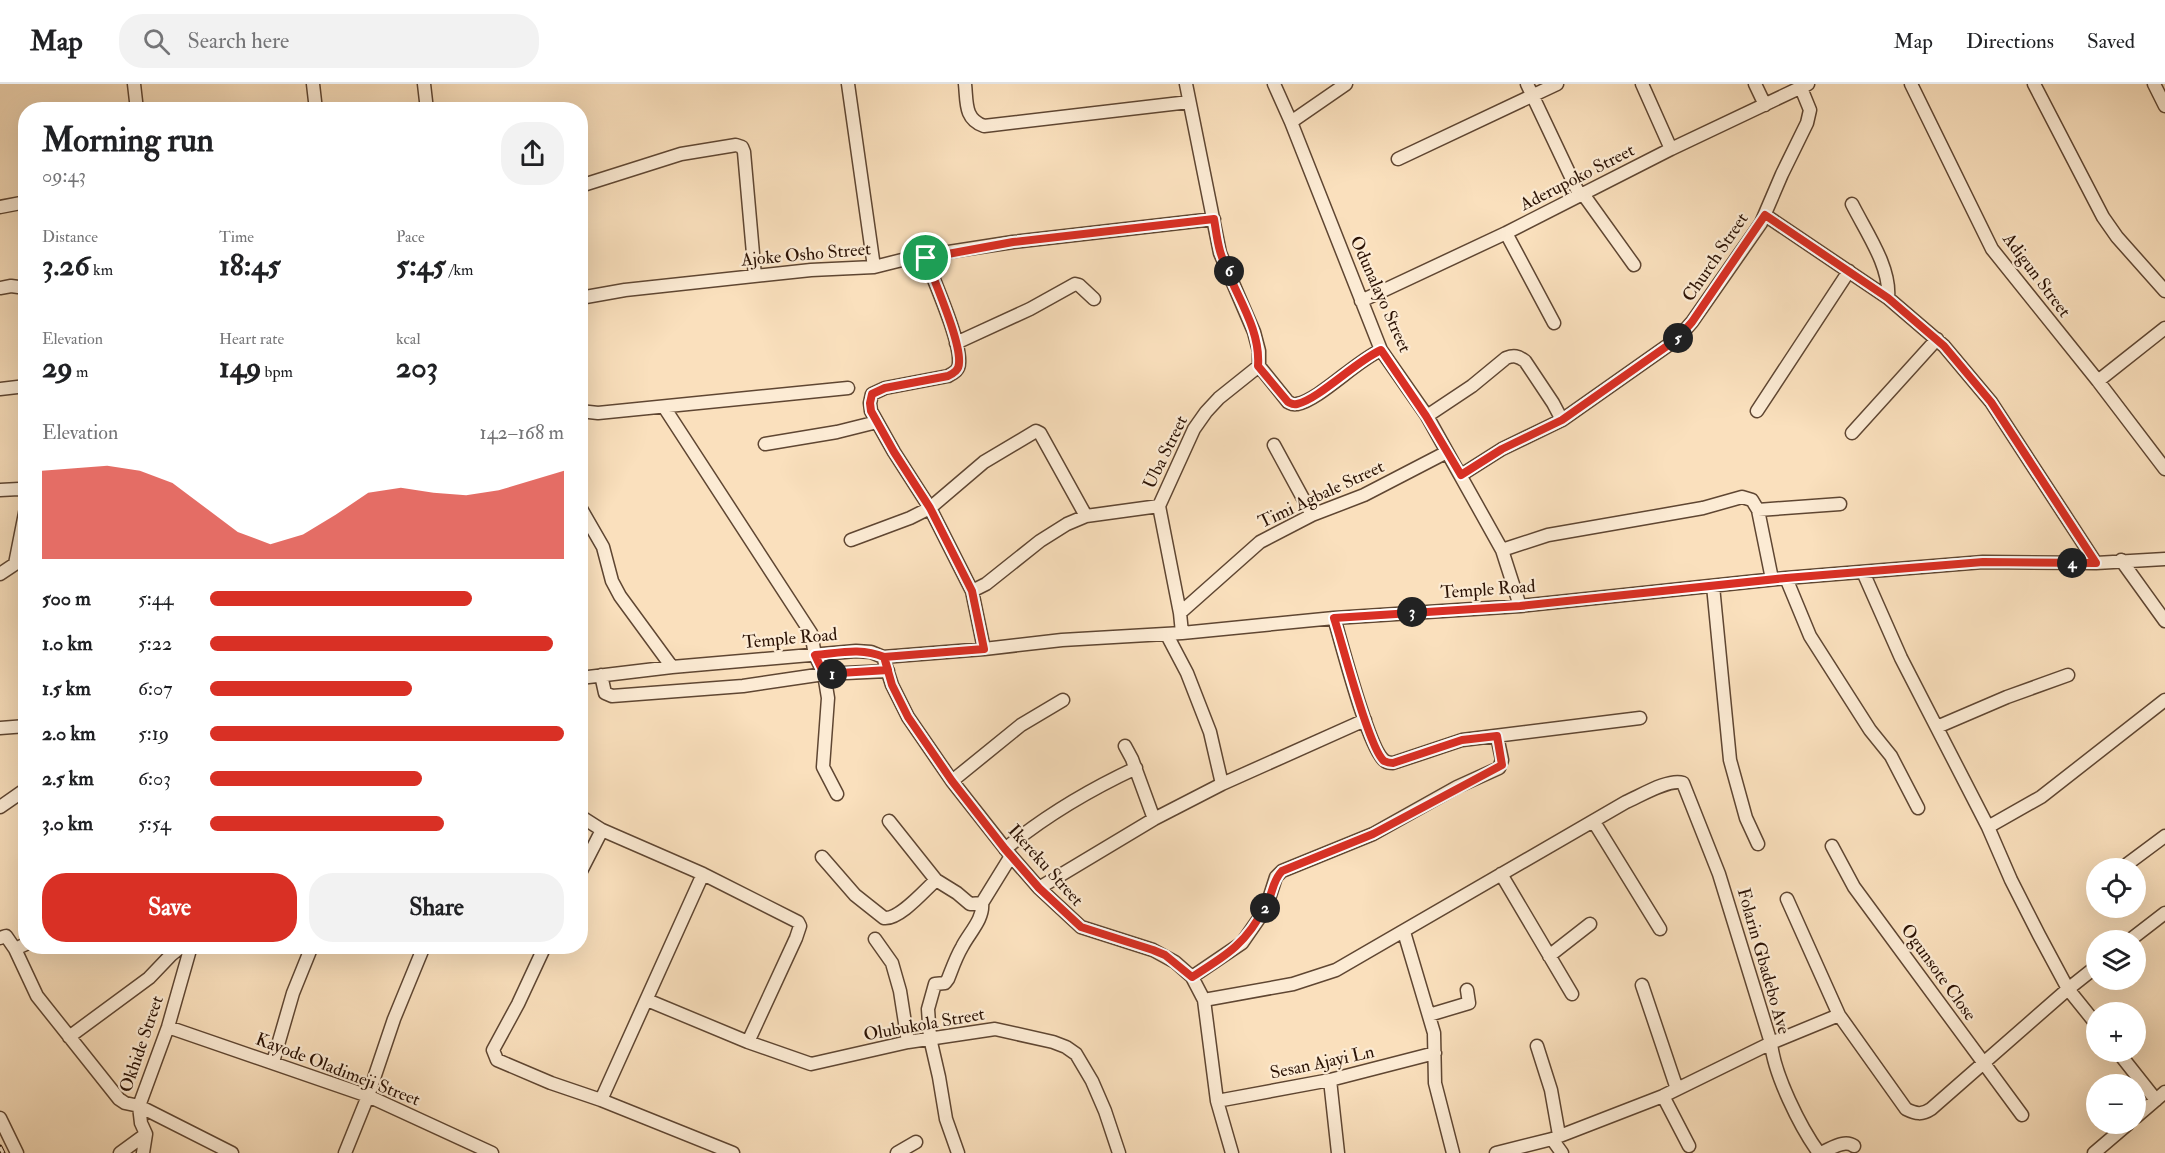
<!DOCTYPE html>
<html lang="en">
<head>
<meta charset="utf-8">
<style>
	:root { --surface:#fff; --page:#f2f2f2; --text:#202124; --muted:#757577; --line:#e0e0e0; --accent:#d93025 }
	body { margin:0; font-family:"IM FELL Double Pica",serif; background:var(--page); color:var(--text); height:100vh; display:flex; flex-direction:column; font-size:22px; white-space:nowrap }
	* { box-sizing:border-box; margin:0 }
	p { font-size:20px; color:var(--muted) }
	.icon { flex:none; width:33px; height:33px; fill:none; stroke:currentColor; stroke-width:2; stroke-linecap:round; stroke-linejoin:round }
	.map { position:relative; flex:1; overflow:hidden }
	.sheet { position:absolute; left:18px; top:18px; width:570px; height:852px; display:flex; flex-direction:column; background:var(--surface); border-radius:24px; box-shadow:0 6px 24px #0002 }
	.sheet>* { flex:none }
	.controls { position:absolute; left:2086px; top:774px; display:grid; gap:12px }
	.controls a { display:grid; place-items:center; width:60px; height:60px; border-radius:50%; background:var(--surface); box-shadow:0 6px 24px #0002; font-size:30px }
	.pin { position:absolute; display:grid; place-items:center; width:51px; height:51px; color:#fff; margin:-26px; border:3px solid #fff; border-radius:50%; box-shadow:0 2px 6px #0007 }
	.km { position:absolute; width:30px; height:30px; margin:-15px; border-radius:50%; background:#222; color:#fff; font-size:16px; line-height:30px; text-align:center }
	.round { display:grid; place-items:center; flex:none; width:63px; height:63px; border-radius:24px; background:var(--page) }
	.headline { display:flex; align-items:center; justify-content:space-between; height:102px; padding:0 24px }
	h1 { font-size:33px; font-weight:700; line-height:45px }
	.metrics { display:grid; grid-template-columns:repeat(3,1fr); gap:9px; height:102px; padding:6px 24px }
	.metrics div { display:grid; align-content:center }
	.metrics b { font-size:30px; font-weight:700 }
	.metrics small { font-size:16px; font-weight:400 }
	.metrics p { font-size:16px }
	.chart { height:168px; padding:12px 24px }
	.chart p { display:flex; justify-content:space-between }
	.chart svg { width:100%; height:108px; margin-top:6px; fill:var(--accent); opacity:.7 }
	.cta { display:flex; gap:12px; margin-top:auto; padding:12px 24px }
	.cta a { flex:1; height:69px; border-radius:24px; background:var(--accent); color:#fff; font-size:24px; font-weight:700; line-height:69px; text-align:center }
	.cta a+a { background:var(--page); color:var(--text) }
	ul { padding:0 24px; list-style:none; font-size:20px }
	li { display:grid; grid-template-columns:96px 72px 1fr; align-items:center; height:45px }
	li i { height:15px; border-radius:8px; background:var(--accent) }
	header { display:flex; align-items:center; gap:36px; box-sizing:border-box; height:84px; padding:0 30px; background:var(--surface); border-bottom:2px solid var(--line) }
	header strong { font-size:28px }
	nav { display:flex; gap:33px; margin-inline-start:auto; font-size:21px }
	.search { width:420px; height:54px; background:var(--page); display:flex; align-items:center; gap:15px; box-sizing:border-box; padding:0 21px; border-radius:24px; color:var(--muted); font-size:22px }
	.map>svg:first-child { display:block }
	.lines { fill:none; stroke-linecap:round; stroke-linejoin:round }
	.minor-casing { stroke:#5f4632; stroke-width:15 }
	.minor { stroke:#fcebd4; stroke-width:12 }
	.rail-casing { stroke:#2b1204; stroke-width:5 }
	.rail { stroke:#fcebd4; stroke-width:3; stroke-dasharray:9; stroke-linecap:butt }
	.route-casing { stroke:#fff; stroke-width:12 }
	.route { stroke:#d93025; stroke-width:8 }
	.labels { text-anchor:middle; stroke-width:4.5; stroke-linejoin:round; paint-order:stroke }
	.street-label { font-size:18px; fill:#2b1204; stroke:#fcebd4 }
</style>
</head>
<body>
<header>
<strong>Map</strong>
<div class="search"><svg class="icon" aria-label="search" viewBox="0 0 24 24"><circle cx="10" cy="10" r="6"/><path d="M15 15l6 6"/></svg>Search here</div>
<nav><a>Map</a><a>Directions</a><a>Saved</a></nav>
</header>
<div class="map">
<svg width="2165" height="1069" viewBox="0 0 2165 1069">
	<rect width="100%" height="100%" fill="#fae0bd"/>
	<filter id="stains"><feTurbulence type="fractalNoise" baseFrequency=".00333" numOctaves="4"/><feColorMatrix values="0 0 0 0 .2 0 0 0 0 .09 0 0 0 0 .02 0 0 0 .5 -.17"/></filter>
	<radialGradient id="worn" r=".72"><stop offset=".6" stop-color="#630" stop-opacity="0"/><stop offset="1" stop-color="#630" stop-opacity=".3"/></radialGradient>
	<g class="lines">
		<defs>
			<path id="minor" d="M134,0L137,26
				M313,0L316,26
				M424,0L427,26
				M848,0L874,183
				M965,0C967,18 964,35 984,42L1189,18
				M1186,0L1220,169L1254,248L1259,267V282L1288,318C1292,320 1293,321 1297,320C1319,316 1356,277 1381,266
				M1274,0L1291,38L1381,266L1427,332L1502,466L1520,522
				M1527,0L1580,112
				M1642,0L1671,65
				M1755,0L1765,21
				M1911,0L1992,165L2098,297L2165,385
				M2034,0L2103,133L2117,153L2165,207
				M2154,0L2165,22
				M1291,38L1346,0
				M1398,75L1557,0
				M580,102L681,70L736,61L742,63L744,68L755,192
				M1583,110L1634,181
				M1852,120C1866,148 1891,183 1888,214
				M0,123L26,118
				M1765,131L1888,214L1944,262L1991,318L2096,479
				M1506,149L1554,239
				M925,173C934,197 961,257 959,279C959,286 954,289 948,292L885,304L872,310L870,319L871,327L894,368L930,424L972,507L984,565
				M0,204L11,202L26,204
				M580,214L625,206L811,186L874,183L910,174L1013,158L1214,135
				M1361,217L1506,149L1671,65L1808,0
				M956,259L1030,225L1075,200L1079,201L1094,215
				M2098,297L2165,244
				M0,305L26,302
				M664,323L811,549L815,571L824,590L828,614L823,683L837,710
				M580,327L598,329L848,304
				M1757,327L1849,187
				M1427,332L1472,302L1506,274C1514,271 1518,272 1525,277L1553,319L1562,336
				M1852,349L1937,255
				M765,360L837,348L877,338
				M1274,361L1312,431
				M1461,391L1502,365L1562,336L1677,255L1692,238L1761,139L1782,90L1807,39L1810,26L1801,4
				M0,406L19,405L26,408
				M580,423L603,463L612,497L620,512L672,583
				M1758,426L1840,420
				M851,456L910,434L930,424L984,378L1036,347L1040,349L1086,432
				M1502,466L1548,451L1703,424L1742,413L1752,416L1758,426L1772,495
				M2121,476L2165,537
				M1863,488L1901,574L1988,743L2011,796L2039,851L2068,905L2097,941
				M0,490L15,480L26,424
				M1786,494L1810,552L1870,646L1891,672L1918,724
				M1713,502L1730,676L1746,734L1758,760
				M972,507L986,500L1040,457L1067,440L1086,432L1159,422
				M1180,529L1159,422L1194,345L1206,328L1219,314L1259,282
				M1334,534C1341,557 1369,667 1385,677C1388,679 1390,679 1393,679L1462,656L1640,634
				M1182,549L1180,529L1260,458L1312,431L1364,411L1447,368
				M1167,551L1187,589L1210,648L1222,700
				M883,573L892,601L908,633L952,697L1011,772L1039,804L1081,843L1153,866L1175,878L1192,893L1204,916L1217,1017L1232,1069
				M601,591L605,609L612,612L743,602L824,590L888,587
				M580,594L672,583L856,567L871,568L883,573L984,565L1062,556L1182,549L1334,534L1520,522L1786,494L1983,478L2096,479L2165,475
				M1937,643L2007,613L2068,591
				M0,644L26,642
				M1125,662L1132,675L1154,735
				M952,697L1021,641L1063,616
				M0,723L26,705
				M580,732L602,746L703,790L798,838L800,842L796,854L748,958
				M889,737L936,796L957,809L970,820L982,819L1011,772
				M1594,738L1660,845
				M1988,743L2041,713L2165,616
				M1832,762L1854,803L2022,1031
				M1005,765C1045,732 1089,706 1136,684
				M822,773L855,811L884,834C899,836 924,807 936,796
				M2122,784L2165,752
				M580,789L602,746
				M1501,790L1572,910
				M1039,804L1154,735L1222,700L1365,636
				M1787,815L1839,931L1906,1025C1916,1030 1922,1031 1931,1025L2068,905L2097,882
				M1404,848L1434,949L1435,999L1453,1069
				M0,854L6,852L15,865L26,860
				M875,855L892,879L900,907L908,958
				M2130,856L2165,829
				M545,862L518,920L493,966L497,976L551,999L601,1016L733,1069
				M15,865L37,912L119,1015L125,1019L139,1022L232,1069
				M1549,872L1590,840
				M1192,893L1242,859L1260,833L1268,818L1276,793L1282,787L1373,750L1457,703L1499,684L1502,676L1497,652
				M1642,901L1677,1005
				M647,916L748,958L811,980L908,958L995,945L1053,958L1066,963L1076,970L1092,997L1105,1027L1119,1069
				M1204,916L1293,900L1336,886L1626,718C1640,712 1669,694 1683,699L1719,790L1771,959C1774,990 1800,1043 1819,1069
				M1429,931L1469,919L1467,906
				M168,943L368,1012L492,1069
				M69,953L149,894L171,871L182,862
				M1537,962L1551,1006L1559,1051
				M2118,968L2156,1016
				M273,978L293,909L312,862
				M1330,996L1338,1069
				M1663,1012L1689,1062
				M601,1016L703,790
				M1217,1017L1330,996L1435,969
				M2136,1033L2165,1008
				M0,1034L17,1069
				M1552,1055L1562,1069
				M120,1069L146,1050
				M143,1069L146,1050L141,1039L139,1022L168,943L191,862
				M345,1069L368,1012L394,935L424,862
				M897,1069L916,1058
				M958,1069L946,1035L939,993L930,954L928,925L935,900L945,899L948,895C952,885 956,873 962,863C969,849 984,835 982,819
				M1496,1069L1552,1055L1663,1012L1771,959L1839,931
				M1820,1069C1831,1065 1844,1055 1854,1062
				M2094,1069L2128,1040"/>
		</defs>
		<use href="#minor" class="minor-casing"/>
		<use href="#minor" class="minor"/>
		<defs>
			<path id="rail" d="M0,1063L3,1069"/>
		</defs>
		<use href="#rail" class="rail-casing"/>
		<use href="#rail" class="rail"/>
	</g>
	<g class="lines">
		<defs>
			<path id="route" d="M926,174C934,197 961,257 959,279C959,286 954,289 948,292L885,304L872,310L870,319L871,327L894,368L930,424L972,507L984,565L884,573L888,586L824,590L815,571C839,569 861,563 884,573L892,601L908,633L952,697L1005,765L1039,804L1081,843L1153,866L1165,871L1192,893C1227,871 1246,860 1266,821C1273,810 1272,797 1282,787L1373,750L1502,681L1497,652L1462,656L1393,679C1389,679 1388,679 1384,677C1369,665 1342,558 1334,534L1520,522L1786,494L1983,478L2096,479L1991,318L1944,262L1888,214L1765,131L1692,238L1677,255L1562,336L1502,365L1461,391L1426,332L1381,266C1356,277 1319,315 1297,320C1293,321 1292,320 1288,318L1258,282C1261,241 1231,206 1220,167C1217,157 1216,146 1214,135L1013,158L926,174"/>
		</defs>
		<use href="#route" class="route-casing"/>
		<use href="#route" class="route"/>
	</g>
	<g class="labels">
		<g class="street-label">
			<text transform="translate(1577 93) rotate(-27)" y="6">Aderupoko Street</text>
			<text transform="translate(806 170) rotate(-5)" y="6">Ajoke Osho Street</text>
			<text transform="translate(1715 173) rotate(-56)" y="6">Church Street</text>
			<text transform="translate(2037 191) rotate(53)" y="6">Adigun Street</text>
			<text transform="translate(1381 210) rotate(66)" y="6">Odunalayo Street</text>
			<text transform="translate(1165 368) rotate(-64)" y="6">Uba Street</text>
			<text transform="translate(1321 410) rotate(-25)" y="6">Timi Agbale Street</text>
			<text transform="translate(1488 505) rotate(-4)" y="6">Temple Road</text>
			<text transform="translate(790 554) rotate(-5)" y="6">Temple Road</text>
			<text transform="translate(1046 781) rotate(48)" y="6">Ikereku Street</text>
			<text transform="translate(1764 877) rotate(74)" y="6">Folarin Gbadebo Ave</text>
			<text transform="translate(1939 888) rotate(54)" y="6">Ogunsote Close</text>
			<text transform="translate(924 940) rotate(-10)" y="6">Olubukola Street</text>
			<text transform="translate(141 960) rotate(-71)" y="6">Okhide Street</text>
			<text transform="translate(1322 978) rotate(-12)" y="6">Sesan Ajayi Ln</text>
			<text transform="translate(338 985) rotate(21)" y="6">Kayode Oladimeji Street</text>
		</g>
	</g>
	<rect width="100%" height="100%" filter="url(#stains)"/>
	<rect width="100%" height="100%" fill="url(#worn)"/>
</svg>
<div class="controls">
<a><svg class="icon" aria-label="locate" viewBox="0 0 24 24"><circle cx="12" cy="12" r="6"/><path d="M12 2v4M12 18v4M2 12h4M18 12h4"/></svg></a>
<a><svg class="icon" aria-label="layers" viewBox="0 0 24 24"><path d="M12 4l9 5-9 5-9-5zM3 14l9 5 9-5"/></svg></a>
<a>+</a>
<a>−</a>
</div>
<div class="pin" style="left:926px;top:174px;background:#1e9e55"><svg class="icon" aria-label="arrive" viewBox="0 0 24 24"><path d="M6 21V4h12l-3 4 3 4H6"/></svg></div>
<b class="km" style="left:832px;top:590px">1</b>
<b class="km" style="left:1265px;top:824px">2</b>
<b class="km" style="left:1412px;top:528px">3</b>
<b class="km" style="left:2072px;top:479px">4</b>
<b class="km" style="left:1678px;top:254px">5</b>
<b class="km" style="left:1229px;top:187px">6</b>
<section class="sheet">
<div class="headline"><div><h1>Morning run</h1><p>09:43</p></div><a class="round"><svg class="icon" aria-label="share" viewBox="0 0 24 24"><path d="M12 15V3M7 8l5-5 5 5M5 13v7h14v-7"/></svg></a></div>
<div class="metrics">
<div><p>Distance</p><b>3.26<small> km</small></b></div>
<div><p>Time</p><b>18:45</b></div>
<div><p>Pace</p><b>5:45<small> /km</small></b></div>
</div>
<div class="metrics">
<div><p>Elevation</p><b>29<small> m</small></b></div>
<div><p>Heart rate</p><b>149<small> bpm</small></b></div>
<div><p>kcal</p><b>203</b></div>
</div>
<div class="chart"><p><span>Elevation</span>142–168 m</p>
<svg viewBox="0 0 160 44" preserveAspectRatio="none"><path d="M0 44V8L10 7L20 6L30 8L40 13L50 23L60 33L70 38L80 34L90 26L100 17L110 15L120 17L130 18L140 16L150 12L160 8V44z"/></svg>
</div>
<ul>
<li><b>500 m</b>5:44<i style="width:74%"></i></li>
<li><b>1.0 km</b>5:22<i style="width:97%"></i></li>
<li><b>1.5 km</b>6:07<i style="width:57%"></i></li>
<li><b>2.0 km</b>5:19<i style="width:100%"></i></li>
<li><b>2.5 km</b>6:03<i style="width:60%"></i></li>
<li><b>3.0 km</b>5:54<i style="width:66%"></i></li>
</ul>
<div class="cta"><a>Save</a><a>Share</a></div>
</section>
</div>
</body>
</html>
